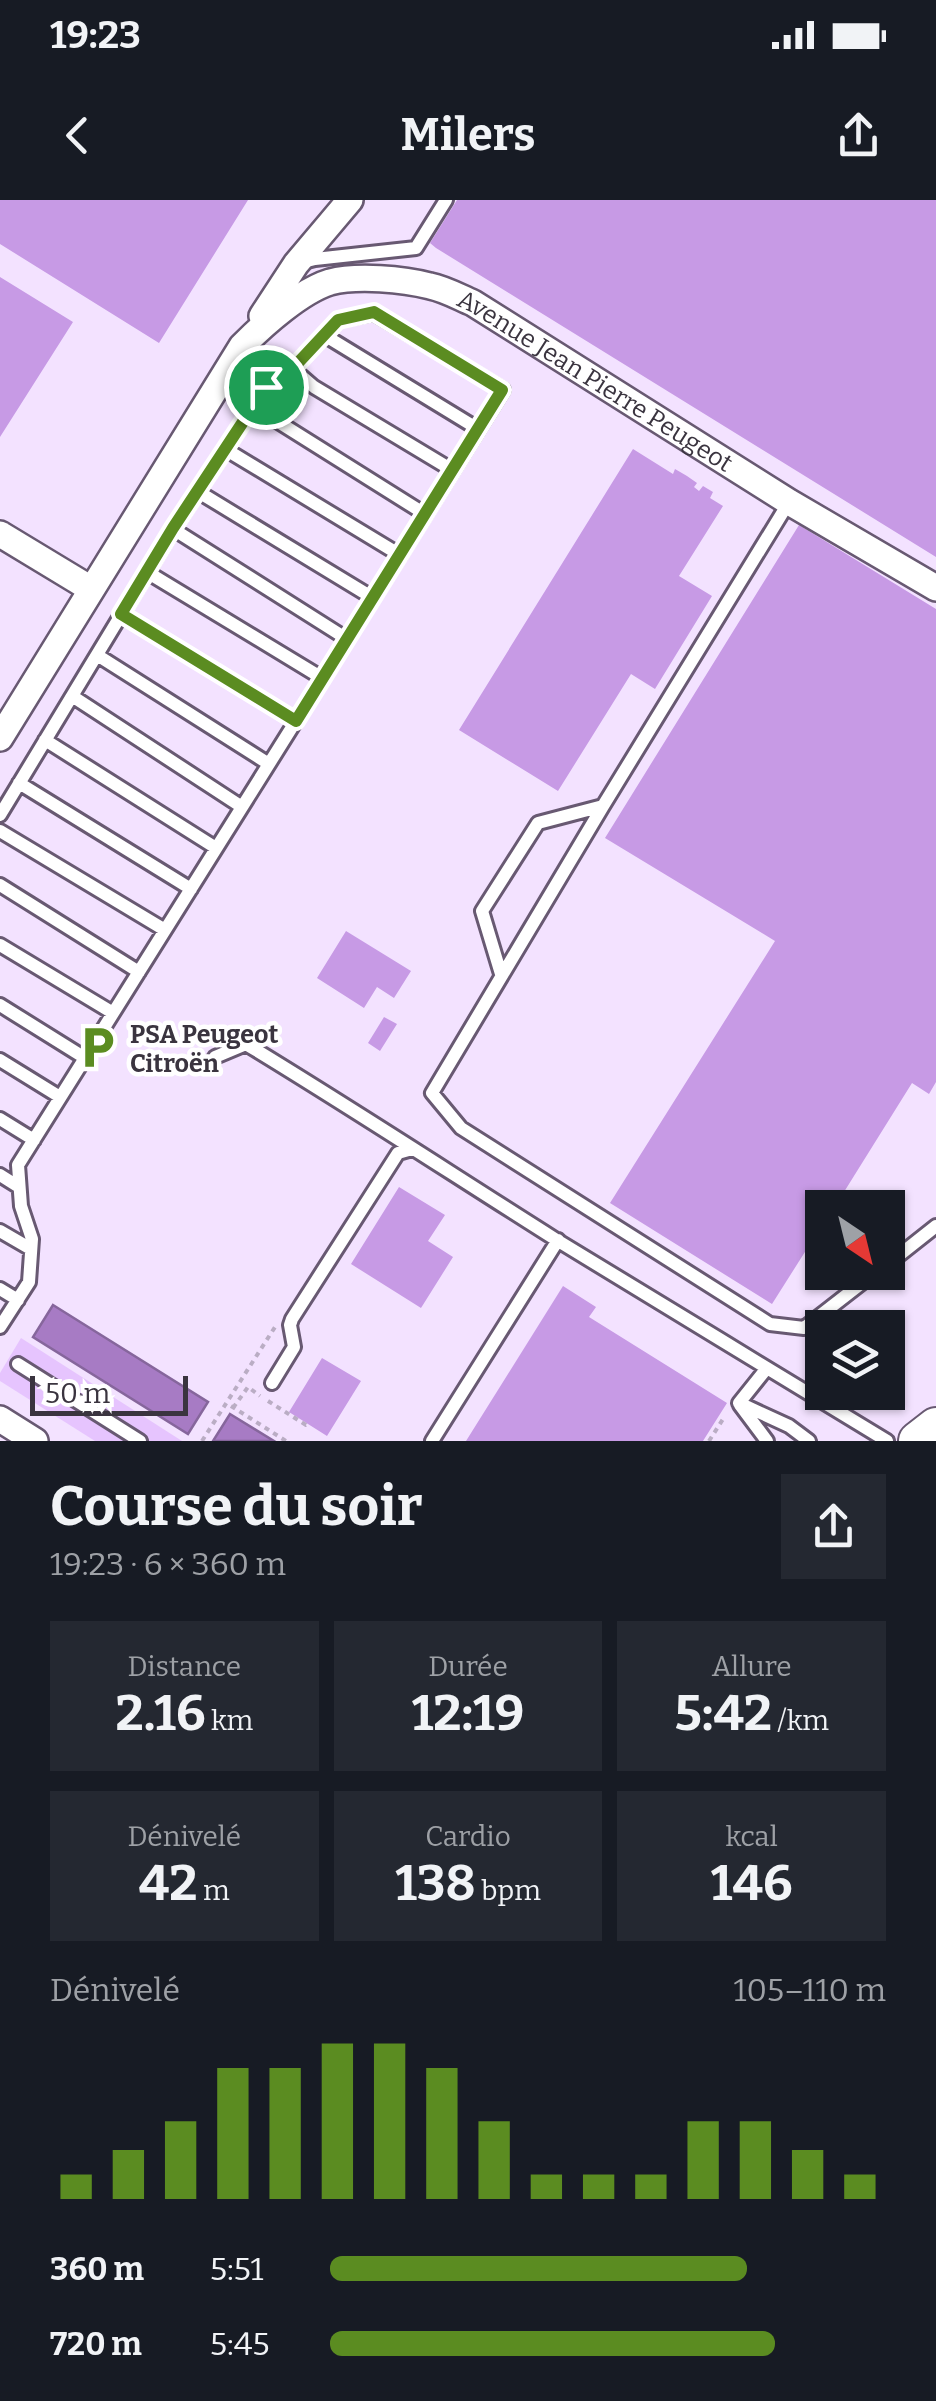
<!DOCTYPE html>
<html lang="fr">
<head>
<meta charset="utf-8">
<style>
	:root { --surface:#171b24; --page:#242831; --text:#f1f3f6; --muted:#9ea1a6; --accent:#5b8c21 }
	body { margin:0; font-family:Bitter,serif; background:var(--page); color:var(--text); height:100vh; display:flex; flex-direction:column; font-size:38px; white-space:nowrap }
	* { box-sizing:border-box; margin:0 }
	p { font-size:32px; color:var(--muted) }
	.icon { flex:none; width:55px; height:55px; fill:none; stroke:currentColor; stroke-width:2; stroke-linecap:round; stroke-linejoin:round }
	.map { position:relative; height:1241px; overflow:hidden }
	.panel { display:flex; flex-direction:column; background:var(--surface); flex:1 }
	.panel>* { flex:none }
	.needle { width:65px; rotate:145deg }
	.tools { position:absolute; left:805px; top:990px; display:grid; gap:20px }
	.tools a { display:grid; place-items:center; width:100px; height:100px; border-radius:0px; background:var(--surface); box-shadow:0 2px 8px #0004; font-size:50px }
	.scale { position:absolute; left:30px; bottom:25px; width:158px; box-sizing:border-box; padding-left:10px; border:5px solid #3a343f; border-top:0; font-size:28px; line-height:35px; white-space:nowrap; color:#3a343f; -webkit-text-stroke:8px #fff; paint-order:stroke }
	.pin { position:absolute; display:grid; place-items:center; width:85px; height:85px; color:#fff; margin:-42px; border:5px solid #fff; border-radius:50%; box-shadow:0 2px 10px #0007 }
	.round { display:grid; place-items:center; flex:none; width:105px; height:105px; border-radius:0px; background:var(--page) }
	.head { display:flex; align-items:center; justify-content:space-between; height:170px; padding:0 50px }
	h1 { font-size:55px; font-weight:700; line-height:75px }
	.metrics { display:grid; grid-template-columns:repeat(3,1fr); gap:15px; height:170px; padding:10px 50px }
	.metrics div { display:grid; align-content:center; border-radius:0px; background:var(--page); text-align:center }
	.metrics b { font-size:50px; font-weight:700 }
	.metrics small { font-size:28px; font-weight:400 }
	.metrics p { font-size:28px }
	.chart { height:280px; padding:20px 50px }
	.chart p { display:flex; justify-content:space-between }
	.chart svg { width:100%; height:180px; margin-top:10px; stroke:var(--accent); stroke-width:6 }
	ul { padding:0 50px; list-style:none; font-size:32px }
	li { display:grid; grid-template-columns:160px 120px 1fr; align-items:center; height:75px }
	li i { height:25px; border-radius:12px; background:var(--accent) }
	.status { display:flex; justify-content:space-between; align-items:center; height:70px; padding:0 50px; background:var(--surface); direction:ltr }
	.status svg { height:28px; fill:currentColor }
	header { display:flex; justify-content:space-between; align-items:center; height:130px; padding:0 50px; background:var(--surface); font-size:45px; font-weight:700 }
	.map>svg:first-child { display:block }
	.green { fill:#e6c4fe }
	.water { fill:#a77bc4; stroke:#86669c; stroke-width:2.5 }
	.building { fill:#c79ae5 }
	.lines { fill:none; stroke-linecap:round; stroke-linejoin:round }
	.lane-casing { stroke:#685972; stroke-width:18 }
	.street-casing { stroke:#685972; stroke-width:30 }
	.primary-casing { stroke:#685972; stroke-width:42 }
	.path { stroke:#baadc4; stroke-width:4; stroke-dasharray:5 5; stroke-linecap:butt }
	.lane { stroke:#fff; stroke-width:12 }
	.street { stroke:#fff; stroke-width:25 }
	.primary { stroke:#fff; stroke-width:38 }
	.route-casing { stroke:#fff; stroke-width:20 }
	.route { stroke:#5b8c21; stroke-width:12 }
	.labels { text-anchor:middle; stroke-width:9; stroke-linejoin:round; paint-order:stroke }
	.street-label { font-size:25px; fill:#3a343f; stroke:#fff }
	.poi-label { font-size:25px; font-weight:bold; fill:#3a343f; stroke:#fff; text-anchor:start }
</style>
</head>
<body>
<div class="status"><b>19:23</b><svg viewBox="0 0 49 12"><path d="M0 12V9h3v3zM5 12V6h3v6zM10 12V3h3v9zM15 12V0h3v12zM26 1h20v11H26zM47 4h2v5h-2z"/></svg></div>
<header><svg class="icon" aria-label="back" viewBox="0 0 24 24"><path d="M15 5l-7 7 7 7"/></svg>Milers<svg class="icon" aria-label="share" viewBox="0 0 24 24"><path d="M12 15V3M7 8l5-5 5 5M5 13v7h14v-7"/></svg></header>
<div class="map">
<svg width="936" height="1241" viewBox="0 0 936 1241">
	<rect width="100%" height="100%" fill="#f3e2ff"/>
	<path class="green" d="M21,1138L182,1241H95L0,1181V1173Z"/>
	<path class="water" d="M53,1105L208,1202L188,1234L33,1137Z
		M230,1214L274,1241H213Z"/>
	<path class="building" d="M0,0H248L159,143L0,44Z
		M457,0H936V357L436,48L430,43Z
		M0,77L73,122L0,237Z
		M633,249L673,274L675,269L687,276L697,283L694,287L699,291L703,286L713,292L710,298L723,306L679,376L712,396L655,489L631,474L558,591L459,530Z
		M799,325L936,409V882L929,894L912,883L834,1008H822V1025L772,1104L610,1003L775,741L605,638Z
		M346,731L411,771L394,798L377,787L364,808L317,778Z
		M384,817L397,824L380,851L368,843Z
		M399,987L445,1015L428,1041L453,1057L421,1108L351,1064Z
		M563,1086L596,1107L589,1117L727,1203L703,1241H466Z
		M322,1158L361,1181L327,1236L289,1212Z"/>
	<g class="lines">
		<defs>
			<path id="lane" d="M303,62L315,59L416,48L446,0
				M324,135L478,229
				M292,168L314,187L452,270
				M253,206L425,314
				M225,249L400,355
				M197,291L373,398
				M789,302L603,606L432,893L461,928L770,1124L804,1128L876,1072
				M173,329L347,439
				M147,372L322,478
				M121,414L296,521
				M97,455L269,564
				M72,496L242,607
				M45,540L216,648
				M19,583L191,689
				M0,615L173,329L266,187L296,165L338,120L374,113L503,190L18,965L21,1006L32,1039L29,1082L0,1127
				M0,631L165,730
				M0,685L139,772
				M0,745L113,813
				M501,774L482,711L538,623L603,606
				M0,805L85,858
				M215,857L246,844C350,907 452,974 555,1039C665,1107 777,1173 887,1241
				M0,860L60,897
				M0,919L34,940
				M0,975L19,987
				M0,1031L31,1049
				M888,1064L936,1026
				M0,1089L18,1100
				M18,1164L140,1241
				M767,1168L739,1203L789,1226L809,1241
				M272,1183L294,1147L290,1125L292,1119L398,953L412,949
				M740,1205L767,1241
				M432,1241L558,1040"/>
			<g id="street">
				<path d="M262,116L296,64L350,0"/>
				<path d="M0,334L91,389"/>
				<path id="s1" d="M0,538L242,146C264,124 301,91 330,82C357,75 403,79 430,86C445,89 459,97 473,103L789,302L936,388"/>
				<path d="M0,1219L35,1241"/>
			</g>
			<path id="primary" d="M918,1241L936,1227"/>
		</defs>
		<use href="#lane" class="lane-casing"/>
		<use href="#street" class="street-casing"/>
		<use href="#primary" class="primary-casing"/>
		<path class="path" d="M268,1201L306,1225L309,1224
			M231,1206L286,1241
			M233,1208L248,1187L260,1196
			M202,1241L275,1127
			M709,1241L725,1216"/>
		<use href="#lane" class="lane"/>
		<use href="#street" class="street"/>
		<use href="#primary" class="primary"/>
	</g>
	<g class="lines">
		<defs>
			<path id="route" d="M374,112L502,190L296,521L121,414L173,328L266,187L296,165L338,120Z"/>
		</defs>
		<use href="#route" class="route-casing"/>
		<use href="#route" class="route"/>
	</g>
	<defs>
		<symbol id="parking-bare" viewBox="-9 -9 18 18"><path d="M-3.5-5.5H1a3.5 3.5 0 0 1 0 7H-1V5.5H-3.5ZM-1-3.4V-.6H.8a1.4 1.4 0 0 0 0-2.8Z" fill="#5b8c21" stroke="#fff" stroke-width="2.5" paint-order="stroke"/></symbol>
	</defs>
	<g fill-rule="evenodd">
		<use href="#parking-bare" x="66" y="816" width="63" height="63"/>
	</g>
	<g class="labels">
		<g class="street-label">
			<text dy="9" stroke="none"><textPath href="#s1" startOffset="862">Avenue Jean Pierre Peugeot</textPath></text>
		</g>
		<g class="poi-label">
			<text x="130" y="843">PSA Peugeot<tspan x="130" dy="29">Citroën</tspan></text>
		</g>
	</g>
</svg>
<div class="tools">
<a><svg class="needle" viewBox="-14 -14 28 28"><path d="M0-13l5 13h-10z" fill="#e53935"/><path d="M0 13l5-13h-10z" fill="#9ea1a6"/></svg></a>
<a><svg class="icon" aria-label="layers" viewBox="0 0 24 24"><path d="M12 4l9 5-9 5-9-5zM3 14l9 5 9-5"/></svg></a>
</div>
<div class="scale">50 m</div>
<div class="pin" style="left:266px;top:187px;background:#1e9e55"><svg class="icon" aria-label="arrive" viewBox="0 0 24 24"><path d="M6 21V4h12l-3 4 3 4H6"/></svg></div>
</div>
<section class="panel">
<div class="head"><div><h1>Course du soir</h1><p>19:23 · 6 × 360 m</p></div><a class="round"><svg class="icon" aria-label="share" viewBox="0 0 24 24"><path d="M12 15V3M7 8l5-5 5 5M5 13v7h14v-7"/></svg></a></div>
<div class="metrics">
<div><p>Distance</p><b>2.16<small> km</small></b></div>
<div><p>Durée</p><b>12:19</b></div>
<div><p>Allure</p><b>5:42<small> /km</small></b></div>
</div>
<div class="metrics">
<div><p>Dénivelé</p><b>42<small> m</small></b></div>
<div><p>Cardio</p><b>138<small> bpm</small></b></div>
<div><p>kcal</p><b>146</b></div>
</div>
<div class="chart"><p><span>Dénivelé</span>105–110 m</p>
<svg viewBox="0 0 160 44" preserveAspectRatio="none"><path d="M5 44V38M15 44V32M25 44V25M35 44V12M45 44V12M55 44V6M65 44V6M75 44V12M85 44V25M95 44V38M105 44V38M115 44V38M125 44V25M135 44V25M145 44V32M155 44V38"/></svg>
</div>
<ul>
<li><b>360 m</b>5:51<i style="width:75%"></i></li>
<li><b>720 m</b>5:45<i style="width:80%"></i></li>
</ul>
</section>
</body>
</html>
